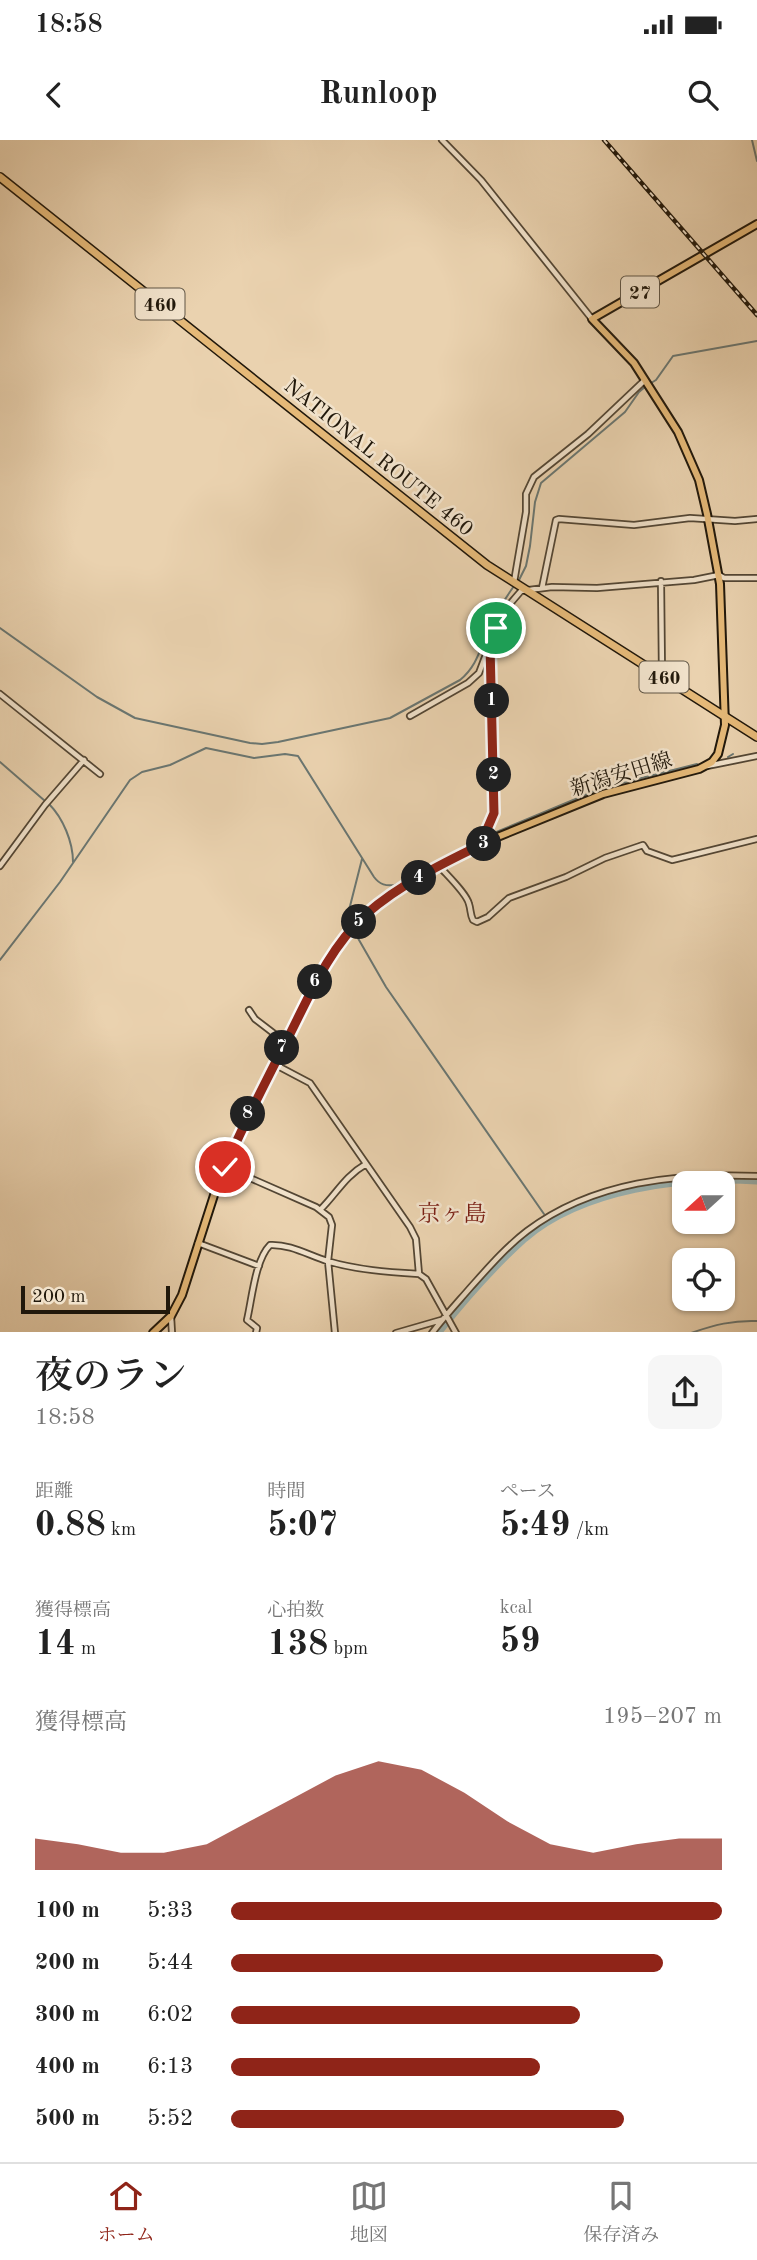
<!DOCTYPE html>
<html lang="ja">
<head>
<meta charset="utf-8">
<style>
	:root { --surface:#fff; --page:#f6f6f6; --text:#222; --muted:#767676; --line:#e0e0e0; --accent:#8f2418 }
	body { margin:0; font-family:"Old Standard TT","Noto Serif JP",serif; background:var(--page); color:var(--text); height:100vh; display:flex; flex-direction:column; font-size:26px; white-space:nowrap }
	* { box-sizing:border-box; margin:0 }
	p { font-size:23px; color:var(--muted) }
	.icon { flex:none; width:38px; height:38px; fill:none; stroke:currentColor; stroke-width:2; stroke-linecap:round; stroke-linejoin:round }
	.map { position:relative; height:1192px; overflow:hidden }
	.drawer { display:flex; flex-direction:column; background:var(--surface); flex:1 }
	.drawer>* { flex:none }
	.needle { width:46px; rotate:249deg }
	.tools { position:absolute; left:672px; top:1031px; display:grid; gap:14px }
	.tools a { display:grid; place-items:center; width:63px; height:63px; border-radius:14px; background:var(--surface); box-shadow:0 2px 5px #0004; font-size:35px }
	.scale { position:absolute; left:21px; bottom:18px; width:149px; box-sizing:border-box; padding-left:7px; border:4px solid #21180b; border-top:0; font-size:19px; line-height:24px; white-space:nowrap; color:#21180b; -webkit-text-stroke:5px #f1e2cb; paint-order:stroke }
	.pin { position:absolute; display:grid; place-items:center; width:60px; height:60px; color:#fff; margin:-30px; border:4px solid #fff; border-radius:50%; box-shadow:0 2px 7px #0007 }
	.km { position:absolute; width:35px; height:35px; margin:-18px; border-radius:50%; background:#222; color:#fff; font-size:19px; line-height:35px; text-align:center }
	.round { display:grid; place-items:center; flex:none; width:74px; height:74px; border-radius:14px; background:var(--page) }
	.summary { display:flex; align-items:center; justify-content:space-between; height:119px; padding:0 35px }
	h1 { font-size:38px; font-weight:600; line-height:52px }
	.figures { display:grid; grid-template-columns:repeat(3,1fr); gap:10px; height:119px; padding:7px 35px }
	.figures div { display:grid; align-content:center }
	.figures b { font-size:35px; font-weight:600 }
	.figures small { font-size:19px; font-weight:400 }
	.figures p { font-size:19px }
	.chart { height:196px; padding:14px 35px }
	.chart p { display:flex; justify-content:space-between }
	.chart svg { width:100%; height:126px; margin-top:7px; fill:var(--accent); opacity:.7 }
	ul { padding:0 35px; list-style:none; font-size:23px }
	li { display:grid; grid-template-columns:112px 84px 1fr; align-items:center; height:52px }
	li i { height:18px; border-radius:9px; background:var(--accent) }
	.status { display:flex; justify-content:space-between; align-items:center; height:49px; padding:0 35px; background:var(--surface); direction:ltr }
	.status svg { height:19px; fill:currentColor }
	header { display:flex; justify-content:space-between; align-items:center; height:91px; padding:0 35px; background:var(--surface); font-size:32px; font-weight:600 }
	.tab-bar { display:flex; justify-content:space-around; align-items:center; height:98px; border-top:2px solid var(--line); background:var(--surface); font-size:19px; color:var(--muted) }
	.tab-bar a { display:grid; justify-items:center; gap:4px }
	.tab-bar .active { color:var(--accent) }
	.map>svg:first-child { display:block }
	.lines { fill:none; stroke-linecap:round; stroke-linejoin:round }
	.stream { stroke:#6a7671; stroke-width:2 }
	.river { stroke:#9bb5b5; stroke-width:9 }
	.minor-casing { stroke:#534634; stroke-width:8 }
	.major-casing { stroke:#21180b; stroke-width:10 }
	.highway-casing { stroke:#21180b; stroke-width:10 }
	.minor { stroke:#f1e2cb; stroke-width:4.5 }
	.major { stroke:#e5b978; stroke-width:6 }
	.highway { stroke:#e5b978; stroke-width:7 }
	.rail-casing { stroke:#21180b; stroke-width:4.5 }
	.rail { stroke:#f1e2cb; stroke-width:2; stroke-dasharray:5; stroke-linecap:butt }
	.route-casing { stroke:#fff; stroke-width:14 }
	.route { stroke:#8f2418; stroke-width:9 }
	.labels { text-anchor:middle; stroke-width:5; stroke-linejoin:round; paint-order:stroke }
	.shield { fill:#f1e2cb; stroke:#5f5545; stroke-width:2 }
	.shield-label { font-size:19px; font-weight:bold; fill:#21180b }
	.street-label { font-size:21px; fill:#21180b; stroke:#f1e2cb }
	.neighbourhood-label { font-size:23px; fill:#7a1f14; stroke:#f1e2cb }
</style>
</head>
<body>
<div class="status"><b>18:58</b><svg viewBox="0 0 49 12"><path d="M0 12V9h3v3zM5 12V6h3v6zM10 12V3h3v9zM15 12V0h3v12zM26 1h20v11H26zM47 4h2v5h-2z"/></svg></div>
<header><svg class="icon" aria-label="back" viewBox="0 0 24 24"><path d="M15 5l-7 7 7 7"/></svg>Runloop<svg class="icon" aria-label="search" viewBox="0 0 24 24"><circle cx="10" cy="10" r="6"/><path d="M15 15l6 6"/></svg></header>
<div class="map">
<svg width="757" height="1193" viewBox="0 0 757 1193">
	<rect width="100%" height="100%" fill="#ead2af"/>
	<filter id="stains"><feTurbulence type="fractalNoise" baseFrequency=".00286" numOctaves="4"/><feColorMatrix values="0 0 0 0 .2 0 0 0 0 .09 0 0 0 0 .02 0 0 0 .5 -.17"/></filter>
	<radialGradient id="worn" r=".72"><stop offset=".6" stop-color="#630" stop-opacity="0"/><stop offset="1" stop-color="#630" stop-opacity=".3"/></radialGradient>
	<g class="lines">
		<path class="stream" d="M752,0L757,21
			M651,243L656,240L673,216L757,201
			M518,442L526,426L530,406L535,362L541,343L625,272L639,252L646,246
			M0,488L97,557L135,578L250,603L262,604L278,602L390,578L460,540C477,526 480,509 488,491C495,475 504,460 514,446
			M728,617L733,614
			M0,622L45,661
			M49,664C63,678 73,702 73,722
			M350,785L347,778L362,719
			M355,793L386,847L544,1074
			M0,820L60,742L130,640L142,632L170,625L206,608L254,618L285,614L298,616L374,737C380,745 386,746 395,745L482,698L602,648L697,624
			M691,1193C714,1185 733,1180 757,1181"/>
		<path class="river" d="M437,1193C463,1160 493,1126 524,1098C582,1048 683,1035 757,1040"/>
		<defs>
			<path id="minor" d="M442,0L481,40L592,179
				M661,441L662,535
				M514,442L526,372V354L534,337L588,294L645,240
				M542,448L556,380L559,379L634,385L690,378L735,381L757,379
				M0,554L100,634
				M410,576L468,543L479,533L496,488L509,465L521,451L552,447L597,448L694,440L719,435L724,438H757
				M707,626L757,616
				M489,701L485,693L494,673L490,506
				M0,726L45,665L84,620
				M440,727C447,735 467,754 469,764C471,770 470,774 473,780L477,782L488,777L509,758L566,737L605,718L643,705L647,711L672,720L757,699
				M249,870L255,879L285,902
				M274,924L310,943L410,1087L416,1099L419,1134L426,1139L456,1193
				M225,1027L316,1067L329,1077L332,1085L328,1121L335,1193
				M320,1070C338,1052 344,1037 366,1024
				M198,1103L259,1126
				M171,1176L172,1193
				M256,1193L257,1188L247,1180C252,1159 255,1120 270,1105C290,1104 308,1115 327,1121C357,1130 388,1132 419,1134
				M396,1193L441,1180
				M432,1193C444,1177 457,1163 470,1148C488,1128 506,1107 527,1091C593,1041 678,1033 757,1036"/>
			<path id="major" d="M153,1193L171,1176L182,1155L216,1049L243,985L325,824L363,777L388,757L429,732L495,698L603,654L699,629L712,622L718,614L725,585L720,444L707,374L699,340L678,292L634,223L592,179L757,84"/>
			<path id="highway" d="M0,37L487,425L757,597"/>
		</defs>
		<use href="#minor" class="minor-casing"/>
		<use href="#major" class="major-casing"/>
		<use href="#highway" class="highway-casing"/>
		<use href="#minor" class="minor"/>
		<use href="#major" class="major"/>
		<use href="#highway" class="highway"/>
		<defs>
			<path id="rail" d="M604,0L757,175"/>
		</defs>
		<use href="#rail" class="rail-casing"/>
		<use href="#rail" class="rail"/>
	</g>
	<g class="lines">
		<defs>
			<path id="route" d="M225,1027C245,981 268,937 291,892C312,850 330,808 365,775C400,744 447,721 489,701L485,694L494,673L490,505L496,488"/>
		</defs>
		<use href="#route" class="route-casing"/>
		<use href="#route" class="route"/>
	</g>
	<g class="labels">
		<g class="shield">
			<rect x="621" y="136.5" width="38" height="31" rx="5"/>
			<rect x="135.5" y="148.5" width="49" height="31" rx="5"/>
			<rect x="639.5" y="521.5" width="49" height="31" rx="5"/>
		</g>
		<g class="shield-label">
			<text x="640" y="159">27</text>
			<text x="160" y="171">460</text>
			<text x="664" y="544">460</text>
		</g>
		<g class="street-label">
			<text transform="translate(379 317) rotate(39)" y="7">NATIONAL ROUTE 460</text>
			<text transform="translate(621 634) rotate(-17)" y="7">新潟安田線</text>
		</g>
		<g class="neighbourhood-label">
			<text x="452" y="1081">京ヶ島</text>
		</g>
	</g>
	<rect width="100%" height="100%" filter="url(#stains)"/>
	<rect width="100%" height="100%" fill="url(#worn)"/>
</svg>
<div class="tools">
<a><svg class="needle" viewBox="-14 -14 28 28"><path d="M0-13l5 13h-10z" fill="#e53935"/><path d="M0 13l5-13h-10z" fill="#767676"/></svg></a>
<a><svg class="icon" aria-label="locate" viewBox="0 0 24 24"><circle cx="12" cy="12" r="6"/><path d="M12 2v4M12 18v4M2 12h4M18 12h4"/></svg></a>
</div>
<div class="scale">200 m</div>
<div class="pin" style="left:496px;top:488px;background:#1e9e55"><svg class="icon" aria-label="arrive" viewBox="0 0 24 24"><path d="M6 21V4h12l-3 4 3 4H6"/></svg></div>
<div class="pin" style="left:225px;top:1027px;background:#d93025"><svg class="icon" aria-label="check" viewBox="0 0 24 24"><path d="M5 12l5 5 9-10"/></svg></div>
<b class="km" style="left:492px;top:561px">1</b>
<b class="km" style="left:494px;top:635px">2</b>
<b class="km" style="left:484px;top:704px">3</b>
<b class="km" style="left:419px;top:738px">4</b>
<b class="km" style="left:359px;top:782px">5</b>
<b class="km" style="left:315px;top:842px">6</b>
<b class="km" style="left:282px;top:908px">7</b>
<b class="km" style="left:248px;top:974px">8</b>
</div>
<section class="drawer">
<div class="summary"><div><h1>夜のラン</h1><p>18:58</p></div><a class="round"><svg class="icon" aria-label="share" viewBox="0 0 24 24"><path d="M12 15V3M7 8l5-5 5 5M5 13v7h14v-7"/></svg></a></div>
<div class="figures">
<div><p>距離</p><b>0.88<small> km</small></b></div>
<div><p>時間</p><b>5:07</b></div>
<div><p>ペース</p><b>5:49<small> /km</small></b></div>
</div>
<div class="figures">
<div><p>獲得標高</p><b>14<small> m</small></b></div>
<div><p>心拍数</p><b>138<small> bpm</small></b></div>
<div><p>kcal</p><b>59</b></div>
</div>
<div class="chart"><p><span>獲得標高</span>195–207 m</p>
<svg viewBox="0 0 160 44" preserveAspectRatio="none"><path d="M0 44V33L10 35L20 38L30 38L40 35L50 27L60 19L70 11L80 6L90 9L100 17L110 27L120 35L130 38L140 35L150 33L160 33V44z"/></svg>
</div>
<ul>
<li><b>100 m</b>5:33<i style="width:100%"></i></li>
<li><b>200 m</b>5:44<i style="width:88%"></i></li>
<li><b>300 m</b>6:02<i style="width:71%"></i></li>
<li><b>400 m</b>6:13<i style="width:63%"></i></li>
<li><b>500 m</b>5:52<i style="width:80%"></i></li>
</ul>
</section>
<nav class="tab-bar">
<a class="active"><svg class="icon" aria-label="home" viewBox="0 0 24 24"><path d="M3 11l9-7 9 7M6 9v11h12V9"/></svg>ホーム</a>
<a><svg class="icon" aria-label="map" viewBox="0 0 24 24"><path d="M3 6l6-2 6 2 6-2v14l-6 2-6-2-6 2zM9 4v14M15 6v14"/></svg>地図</a>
<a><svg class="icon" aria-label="saved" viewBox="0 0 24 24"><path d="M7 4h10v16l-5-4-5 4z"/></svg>保存済み</a>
</nav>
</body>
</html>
